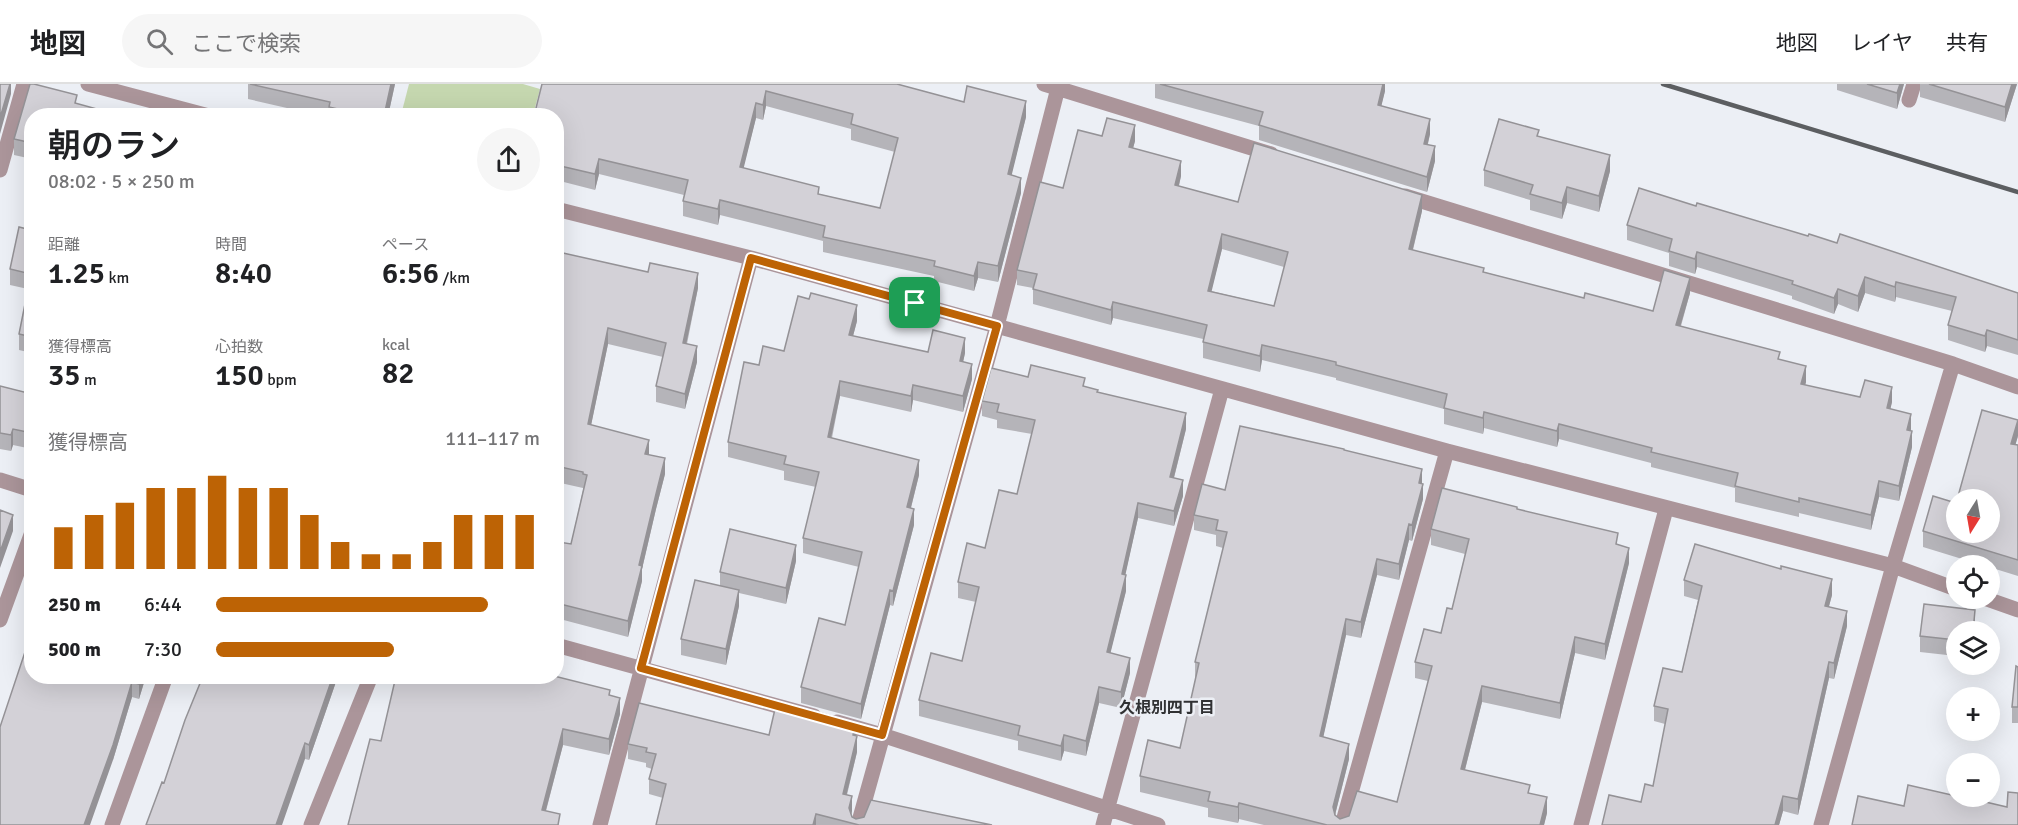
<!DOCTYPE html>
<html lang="ja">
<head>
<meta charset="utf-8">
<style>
	:root { --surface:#fff; --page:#f6f6f6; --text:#202124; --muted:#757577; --line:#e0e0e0; --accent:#bd6305 }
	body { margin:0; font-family:Signika,"Noto Sans JP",sans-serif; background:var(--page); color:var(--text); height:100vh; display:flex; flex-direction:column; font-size:22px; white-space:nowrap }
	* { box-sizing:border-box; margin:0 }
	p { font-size:20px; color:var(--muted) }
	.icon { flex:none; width:33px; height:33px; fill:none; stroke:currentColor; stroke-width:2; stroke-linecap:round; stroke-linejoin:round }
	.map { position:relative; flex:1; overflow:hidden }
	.panel { position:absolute; left:24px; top:24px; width:540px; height:576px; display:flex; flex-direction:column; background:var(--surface); border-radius:24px; box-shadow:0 6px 24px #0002 }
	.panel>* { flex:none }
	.needle { width:39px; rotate:191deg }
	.tools { position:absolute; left:1946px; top:405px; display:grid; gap:12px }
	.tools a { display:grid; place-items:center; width:54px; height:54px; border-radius:50%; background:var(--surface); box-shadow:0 6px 24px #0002; font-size:30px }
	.pin { position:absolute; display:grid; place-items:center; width:51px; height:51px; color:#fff; margin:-26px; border-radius:12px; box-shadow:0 3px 9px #0006 }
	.round { display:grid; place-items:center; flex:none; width:63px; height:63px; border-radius:32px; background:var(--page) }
	.headline { display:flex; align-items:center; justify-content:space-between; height:102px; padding:0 24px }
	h1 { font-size:33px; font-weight:600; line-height:45px }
	.metrics { display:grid; grid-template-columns:repeat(3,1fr); gap:9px; height:102px; padding:6px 24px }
	.metrics div { display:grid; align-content:center }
	.metrics b { font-size:30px; font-weight:600 }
	.metrics small { font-size:16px; font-weight:400 }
	.metrics p { font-size:16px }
	.chart { height:168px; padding:12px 24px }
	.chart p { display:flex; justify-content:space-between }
	.chart svg { width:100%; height:108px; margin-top:6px; stroke:var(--accent); stroke-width:6 }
	ul { padding:0 24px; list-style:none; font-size:20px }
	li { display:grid; grid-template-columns:96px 72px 1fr; align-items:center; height:45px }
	li i { height:15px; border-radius:8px; background:var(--accent) }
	header { display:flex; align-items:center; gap:36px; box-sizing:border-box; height:84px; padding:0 30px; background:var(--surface); border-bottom:2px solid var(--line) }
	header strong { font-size:28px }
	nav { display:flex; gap:33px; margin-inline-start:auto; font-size:21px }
	.search { width:420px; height:54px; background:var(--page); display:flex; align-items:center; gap:15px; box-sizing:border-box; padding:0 21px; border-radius:33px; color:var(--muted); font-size:22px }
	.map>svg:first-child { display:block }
	.green { fill:#c5d7af }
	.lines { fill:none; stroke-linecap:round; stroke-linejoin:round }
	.street { stroke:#ab959a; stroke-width:15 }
	.rail { stroke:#5c5e61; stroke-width:4.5 }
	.wall { fill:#b5b4b9; fill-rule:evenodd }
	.shaded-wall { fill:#949296 }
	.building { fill:#d3d1d7; stroke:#949296; stroke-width:1.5; fill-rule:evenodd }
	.route-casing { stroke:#fff; stroke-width:12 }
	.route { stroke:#bd6305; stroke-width:8 }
	.labels { text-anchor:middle; stroke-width:5; stroke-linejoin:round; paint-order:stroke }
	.neighbourhood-label { font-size:16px; font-weight:bold; fill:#303133; stroke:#eceff5 }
</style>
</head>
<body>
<header>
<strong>地図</strong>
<div class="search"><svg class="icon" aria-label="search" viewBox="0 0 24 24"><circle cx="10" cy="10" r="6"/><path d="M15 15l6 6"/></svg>ここで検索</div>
<nav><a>地図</a><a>レイヤ</a><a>共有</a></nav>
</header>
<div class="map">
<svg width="2018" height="741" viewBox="0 0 2018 741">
	<rect width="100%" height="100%" fill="#eceff5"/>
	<path class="green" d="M409,0H523L540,5L533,31H401Z"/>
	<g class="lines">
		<path class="street" d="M88,0L209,32
			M1044,0L1271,70
			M1909,16L1914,0
			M0,86L24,0
			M1405,112L1953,280L2018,303
			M556,125L751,174L1447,367L1893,482L1956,505
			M0,396L32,406
			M1984,514L2018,526
			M0,536L32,448
			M556,561L814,632
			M837,638L882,651L1158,741
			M112,741L166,592
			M311,741L371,592
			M600,741L751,174
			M858,741L997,242L1058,4
			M1103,741L1222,305
			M1342,741L1447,367
			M1581,741L1666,425
			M1821,741L1893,482L1953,280"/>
		<path class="rail" d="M1663,0L2018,108"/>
	</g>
	<path class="wall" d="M248,0H395L388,32H322L248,15Z
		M542,0H897L964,18L1026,33L1011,91L1021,109L998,198L978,194L974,207L934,197V192L823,168V157L720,131L718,141L683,132V117L684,111L599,90L595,106L556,96V32ZM766,22L851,45V56L895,68L880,124L819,110L743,84L756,34L763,36Z
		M1155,0H1385V7L1381,22L1430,50L1428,60L1435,77L1427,108L1259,56V42L1155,14Z
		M1837,0H1904L1897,25L1837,6Z
		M1920,0H2017L2005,38L1920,13Z
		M32,32V75L14,71V55Z
		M1102,52L1135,57L1133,64L1181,92L1179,102L1238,118L1422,127L1413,166L1484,188L1584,214L1653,227L1690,209L1681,242L1780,276L1806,298L1805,301L1860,313L1892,318L1890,325L1911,345L1912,363L1899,417L1879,413L1871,446L1799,429V433L1735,418V404L1651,383V379L1559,355L1557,363L1484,344L1483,350L1444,340V325L1336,296V294L1262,276L1260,288L1203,274V255L1113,234L1111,241L1033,220V204L1017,201V186L1063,104ZM1222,165L1284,183L1274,222L1211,207Z
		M1539,52L1610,87L1599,128L1567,119L1562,135L1530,126V116L1484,102V86Z
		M1696,122L1808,152L1837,159L2018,209V271L1987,262L1985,268L1948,256V241L1952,227L1896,213L1895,218L1865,209L1858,228L1838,220L1834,230L1792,215V212L1697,183L1695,190L1669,182V169L1627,156V141Z
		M32,125V269L19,266V250L28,205L10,201V185L27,145Z
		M556,199L698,204L687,260L697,278L685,325L656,318V302L663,273L608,260L591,341L649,371L665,390L656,425L642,485V497L628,553L556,534V467L571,460L583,406V404L556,398Z
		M857,237L853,252L928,268L965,269L963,278L972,295L963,328L913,316L911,328L840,312L832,354L919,391L911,424L914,441L893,522L890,521L861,635L801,619V603L845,541L859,483L803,469V454L816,403L784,396V387L728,373V358L759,281L784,267Z
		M1028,293L1085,303L1186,345L1174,394L1183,412L1174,442L1138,434L1125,491L1126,507L1110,569L1130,589L1121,624L1099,619L1086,672L1064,667L1061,677L1018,666V657L919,632V616L962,577L976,518L958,514V498L985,464L1017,410L1032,350L997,344V336L982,332V317Z
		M0,302L32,310V365L13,361L11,367L0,365Z
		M2018,352L2015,361H2018V492L1989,483V482H1985L1923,463V447L1956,419Z
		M1344,367L1422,399L1423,415L1412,457L1409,456L1399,496L1377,491L1361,554L1346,551L1323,653L1349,675L1335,731L1340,735L1397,718L1428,597L1415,594V578L1441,549L1452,525L1465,470L1431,461V445L1517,425L1618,461L1629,479L1605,576L1575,569L1560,635L1482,618L1465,686L1530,709L1547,729L1544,741H1264L1239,735L1238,739L1208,733V724L1140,708V692L1180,664L1196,594H1195V578L1223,464L1216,462V451L1194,446V431L1225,406Z
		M796,477L786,520L739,509V522L726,581L681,571V555L720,502V488Z
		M1684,496L1832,511L1829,522L1847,542L1834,595L1829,594L1798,731L1783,727L1779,741H1602L1641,718L1653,702L1665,640L1654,637V622L1682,588L1698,516L1684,512Z
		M1975,542V548H1956V572L1920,568V552Z
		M2018,583V639H2012V623Z
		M32,592H146L139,615L132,613L113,676Z
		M203,592H338L309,676L305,675L164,699Z
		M610,611L620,630L609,671L563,661L546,727L560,741L381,657Z
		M769,651L856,652L857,668L847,711L852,727L851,731L852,733L856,735L992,741H656L663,714L649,710V695L652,685L646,683V679L628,675V660Z"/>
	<path class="shaded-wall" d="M10,0H11V10L0,50V34Z
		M391,0H395L388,32H384Z
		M1383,0H1385V7L1378,36V21Z
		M1900,0H1904L1897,25V9Z
		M2012,0H2017L2005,38V23Z
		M766,7V22L763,36V21Z
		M1026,17V33L1008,106V90Z
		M756,19V34L740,99V83Z
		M1430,35V50L1424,75V60Z
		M1135,41V57L1129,79V63Z
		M1435,62V77L1427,108V93Z
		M1610,71V87L1599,128V112Z
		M599,75V90L595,106V90Z
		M1181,77V92L1175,117V101Z
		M1021,94V109L998,198V182Z
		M1567,103V119L1562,135V119Z
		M1422,111V127L1409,181V165Z
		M720,116V131L718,141V125Z
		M1222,150V165L1208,222V207Z
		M1697,168V183L1695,190V175Z
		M978,178V194L974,207V192Z
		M698,189V204L683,275V259Z
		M1865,193V209L1858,228V212Z
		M1690,194V209L1676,257V241Z
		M1896,198V213L1895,218V203Z
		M1838,205V220L1834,230V214Z
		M1113,218V234L1111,241V226Z
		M857,221V237L849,267V251Z
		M608,244V260L588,356V340Z
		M1987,246V262L1985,268V252Z
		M965,254V269L960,292V277Z
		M1262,261V276L1260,288V272Z
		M697,262V278L685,325V310Z
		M972,280V295L963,328V312Z
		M1806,282V298L1801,315V300Z
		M840,297V312L828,368V353Z
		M913,301V316L911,328V312Z
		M1892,303V318L1887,340V324Z
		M1484,328V344L1483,350V334Z
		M1186,329V345L1170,409V393Z
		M1911,330V345L1907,362V346Z
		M2018,336V352L2011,376V360Z
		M1559,340V355L1557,363V347Z
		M13,345V361L11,367V351Z
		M1912,347V363L1899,417V402Z
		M649,356V371L645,370Z
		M665,374V390L656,425L642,485V497L628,553V537L639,481L656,410Z
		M919,376V391L907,439V423Z
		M1422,385V401L1419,399Z
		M1183,396V412L1174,442V427Z
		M1879,397V413L1871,446V431Z
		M1423,400V415L1412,457V441Z
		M1138,419V434L1122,506V490Z
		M914,425V441L893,522V507Z
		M13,431V447L0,484V468Z
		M1409,440V456L1399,496V480Z
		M796,461V477L786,520V504Z
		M1629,464V479L1605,576V560Z
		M1377,475V491L1361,554V538Z
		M1126,491V507L1107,583V568Z
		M1832,495V511L1825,537V522Z
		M739,506V522L726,581V565Z
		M890,506V521L861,635V620Z
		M1975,526V548H1973Z
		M1847,527V542L1834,595V579Z
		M1346,535V551L1320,668V652Z
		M1575,553V569L1560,635V619Z
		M1130,574V589L1121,624V608Z
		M1829,578V594L1798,731V715Z
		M141,592H146L139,615V600Z
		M333,592H338L309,676V661Z
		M132,598V613L113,676L90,741H84Z
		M1482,602V618L1461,701V685Z
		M1099,603V619L1086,672V657Z
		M620,614V630L609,671V655Z
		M856,639V654L853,651Z
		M563,645V661L542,741V726Z
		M1064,651V667L1061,677V662Z
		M857,652V668L843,725V710Z
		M305,659V675L282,741H276Z
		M1349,660V675L1333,739V723Z
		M852,712V727L849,739V724Z
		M1783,712V727L1779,741H1775Z
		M1547,713V729L1544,741H1540Z
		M1239,719V735L1238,739V723Z
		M816,730V741H813Z"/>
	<path class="building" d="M0,0H10L0,34Z
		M30,0H34L77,11L75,19L122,32H32V59L14,55Z
		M250,0H391L384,32H368L329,23L330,18Z
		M542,0H897L964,18L967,2L1026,17L1008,90L1021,94L998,182L978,178L974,192L934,182L935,177L823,153L825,142L720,116L718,125L683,117L688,96L599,75L595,90L556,81V32H534ZM766,7L853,30L851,40L898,54L880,124L818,110L819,103L740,83L756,19L763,21Z
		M1160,0H1383L1378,21L1430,35L1424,60L1435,62L1427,93L1259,41L1263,28Z
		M1867,0H1900L1897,9Z
		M1929,0H2012L2005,23Z
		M1107,34L1135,41L1129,63L1181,77L1175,101L1238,118L1254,59L1422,111L1409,165L1484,184L1483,188L1584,214L1585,209L1653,227L1664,186L1690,194L1676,241L1780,268L1778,275L1806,282L1801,300L1860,313L1865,296L1892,303L1887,324L1911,330L1907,346L1912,347L1899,402L1879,397L1871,431L1799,414V418L1735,402L1738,389L1651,368L1652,364L1559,340L1557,347L1484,328L1483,334L1444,324L1447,310L1336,281V278L1262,261L1260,272L1203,258L1207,241L1113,218L1111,226L1033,205L1037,190L1017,186L1040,98L1063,104L1078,46L1102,52ZM1222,150L1288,168L1274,222L1208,207Z
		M1499,35L1539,46L1537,52L1610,71L1599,112L1567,103L1562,119L1530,110L1533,101L1484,86Z
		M1639,104L1696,122L1697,119L1808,152L1809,150L1837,159L1840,150L2018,209V256L1987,246L1985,252L1948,241L1956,213L1896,198L1895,203L1865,193L1858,212L1838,205L1834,214L1792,200L1793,197L1697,168L1695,175L1669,167L1672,155L1627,141Z
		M32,125V253L19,250L31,190L10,185L19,143L27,145Z
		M563,169L648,188L650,179L698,189L683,259L697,262L685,310L656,302L666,259L608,244L588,340L649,356L645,370L665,374L656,410L639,481L642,482L628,537L556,519V467L559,458L571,460L587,391L583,390V388L556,382V231L559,219L556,218V199Z
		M811,209L857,221L849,251L928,268L933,246L965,254L960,277L972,280L963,312L913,301L911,312L840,297L828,353L919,376L907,423L914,425L893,507L890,506L861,620L801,603L819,534L845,541L862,468L803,454L819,388L784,380L786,372L728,358L744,278L759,281L763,262L784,267L798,212L809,215Z
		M1031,281L1085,294L1083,302L1098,306L1097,308L1186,329L1170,393L1183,396L1174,427L1138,419L1122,490L1126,491L1107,568L1130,574L1121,608L1099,603L1086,657L1064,651L1061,662L1018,651L1020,642L919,616L931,569L962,577L979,503L958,498L967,459L985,464L999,406L1017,410L1035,336L997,328L999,320L982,317L991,284L1028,293Z
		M0,302L32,310V349L13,345L11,351L0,349Z
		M1982,326L2018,336L2011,360L2018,361V476L1923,447L1933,412L1956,419V448H1989V416H1957Z
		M1240,342L1344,365V366L1422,385L1419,399L1423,400L1412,441L1409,440L1399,480L1377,475L1361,538L1346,535L1320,652L1349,660L1333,723L1335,731L1340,735L1349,732L1357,707L1397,718L1432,582L1415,578L1424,545L1441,549L1447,524L1452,525L1469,455L1431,445L1442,404L1517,423V425L1618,449L1616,460L1629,464L1605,560L1575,553L1560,619L1482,602L1461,685L1530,701L1528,709L1547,713L1540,741H1327L1239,719L1238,723L1208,717L1210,708L1140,692L1148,656L1180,664L1199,579L1195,578L1227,448L1216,446L1218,436L1194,431L1202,400L1225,406Z
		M0,426L13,431L0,468Z
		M730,445L796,461L786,504L720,488Z
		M1695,460L1781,485V482L1832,495L1825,522L1847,527L1834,579L1829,578L1798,715L1783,712L1775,741H1602L1609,711L1641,718L1645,700L1653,702L1668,625L1654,622L1663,584L1682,588L1702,502L1684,496Z
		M695,496L739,506L726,565L681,555Z
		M1924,520L1975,526L1973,548H1956V556L1920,552Z
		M32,547V592H141L139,600L132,598L113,661L84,741H0V643Z
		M2016,582L2018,583V623H2012Z
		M203,592H333L309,661L305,659L276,741H146L162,698L164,699L185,636Z
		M396,592H554L610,606L609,611L620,614L609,655L563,645L542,726L560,730L558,741H348L370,655L381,657Z
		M639,619L769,651L775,625L795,630L797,622L856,639L853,651L857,652L843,710L852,712L849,724L852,733L856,735L864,733L871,716L992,741H859L816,730L813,741H656L666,700L649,695L656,670L646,668L647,664L628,660Z
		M1908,701L1956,712H1960L2007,723L2008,708L2018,709V741H1852L1858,712L1904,722Z"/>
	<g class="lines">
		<defs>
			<path id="route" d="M751,174L997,242L882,651L641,584Z"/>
		</defs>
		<use href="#route" class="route-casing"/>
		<use href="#route" class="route"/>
	</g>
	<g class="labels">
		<g class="neighbourhood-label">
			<text x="1167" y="629">久根別四丁目</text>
		</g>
	</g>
</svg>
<div class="tools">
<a><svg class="needle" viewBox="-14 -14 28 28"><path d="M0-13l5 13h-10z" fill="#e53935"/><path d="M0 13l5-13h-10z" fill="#757577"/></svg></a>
<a><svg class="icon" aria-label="locate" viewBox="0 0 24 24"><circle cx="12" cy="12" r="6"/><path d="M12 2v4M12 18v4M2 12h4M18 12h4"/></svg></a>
<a><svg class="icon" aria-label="layers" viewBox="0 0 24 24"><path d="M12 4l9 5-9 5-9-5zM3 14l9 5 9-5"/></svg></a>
<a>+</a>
<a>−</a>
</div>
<div class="pin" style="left:915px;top:219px;background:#1e9e55"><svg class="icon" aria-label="arrive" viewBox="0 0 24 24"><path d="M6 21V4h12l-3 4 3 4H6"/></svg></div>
<section class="panel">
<div class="headline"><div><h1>朝のラン</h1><p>08:02 · 5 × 250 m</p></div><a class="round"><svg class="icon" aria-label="share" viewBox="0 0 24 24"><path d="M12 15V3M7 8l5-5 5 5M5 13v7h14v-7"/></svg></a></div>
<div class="metrics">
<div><p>距離</p><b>1.25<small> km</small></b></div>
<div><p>時間</p><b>8:40</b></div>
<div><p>ペース</p><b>6:56<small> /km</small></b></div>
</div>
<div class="metrics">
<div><p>獲得標高</p><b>35<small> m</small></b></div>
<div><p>心拍数</p><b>150<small> bpm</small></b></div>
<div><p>kcal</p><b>82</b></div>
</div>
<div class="chart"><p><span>獲得標高</span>111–117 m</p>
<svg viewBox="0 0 160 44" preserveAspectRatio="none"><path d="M5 44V27M15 44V22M25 44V17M35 44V11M45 44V11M55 44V6M65 44V11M75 44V11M85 44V22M95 44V33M105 44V38M115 44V38M125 44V33M135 44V22M145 44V22M155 44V22"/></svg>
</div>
<ul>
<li><b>250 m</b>6:44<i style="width:84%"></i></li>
<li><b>500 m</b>7:30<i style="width:55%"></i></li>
</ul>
</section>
</div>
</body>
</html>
